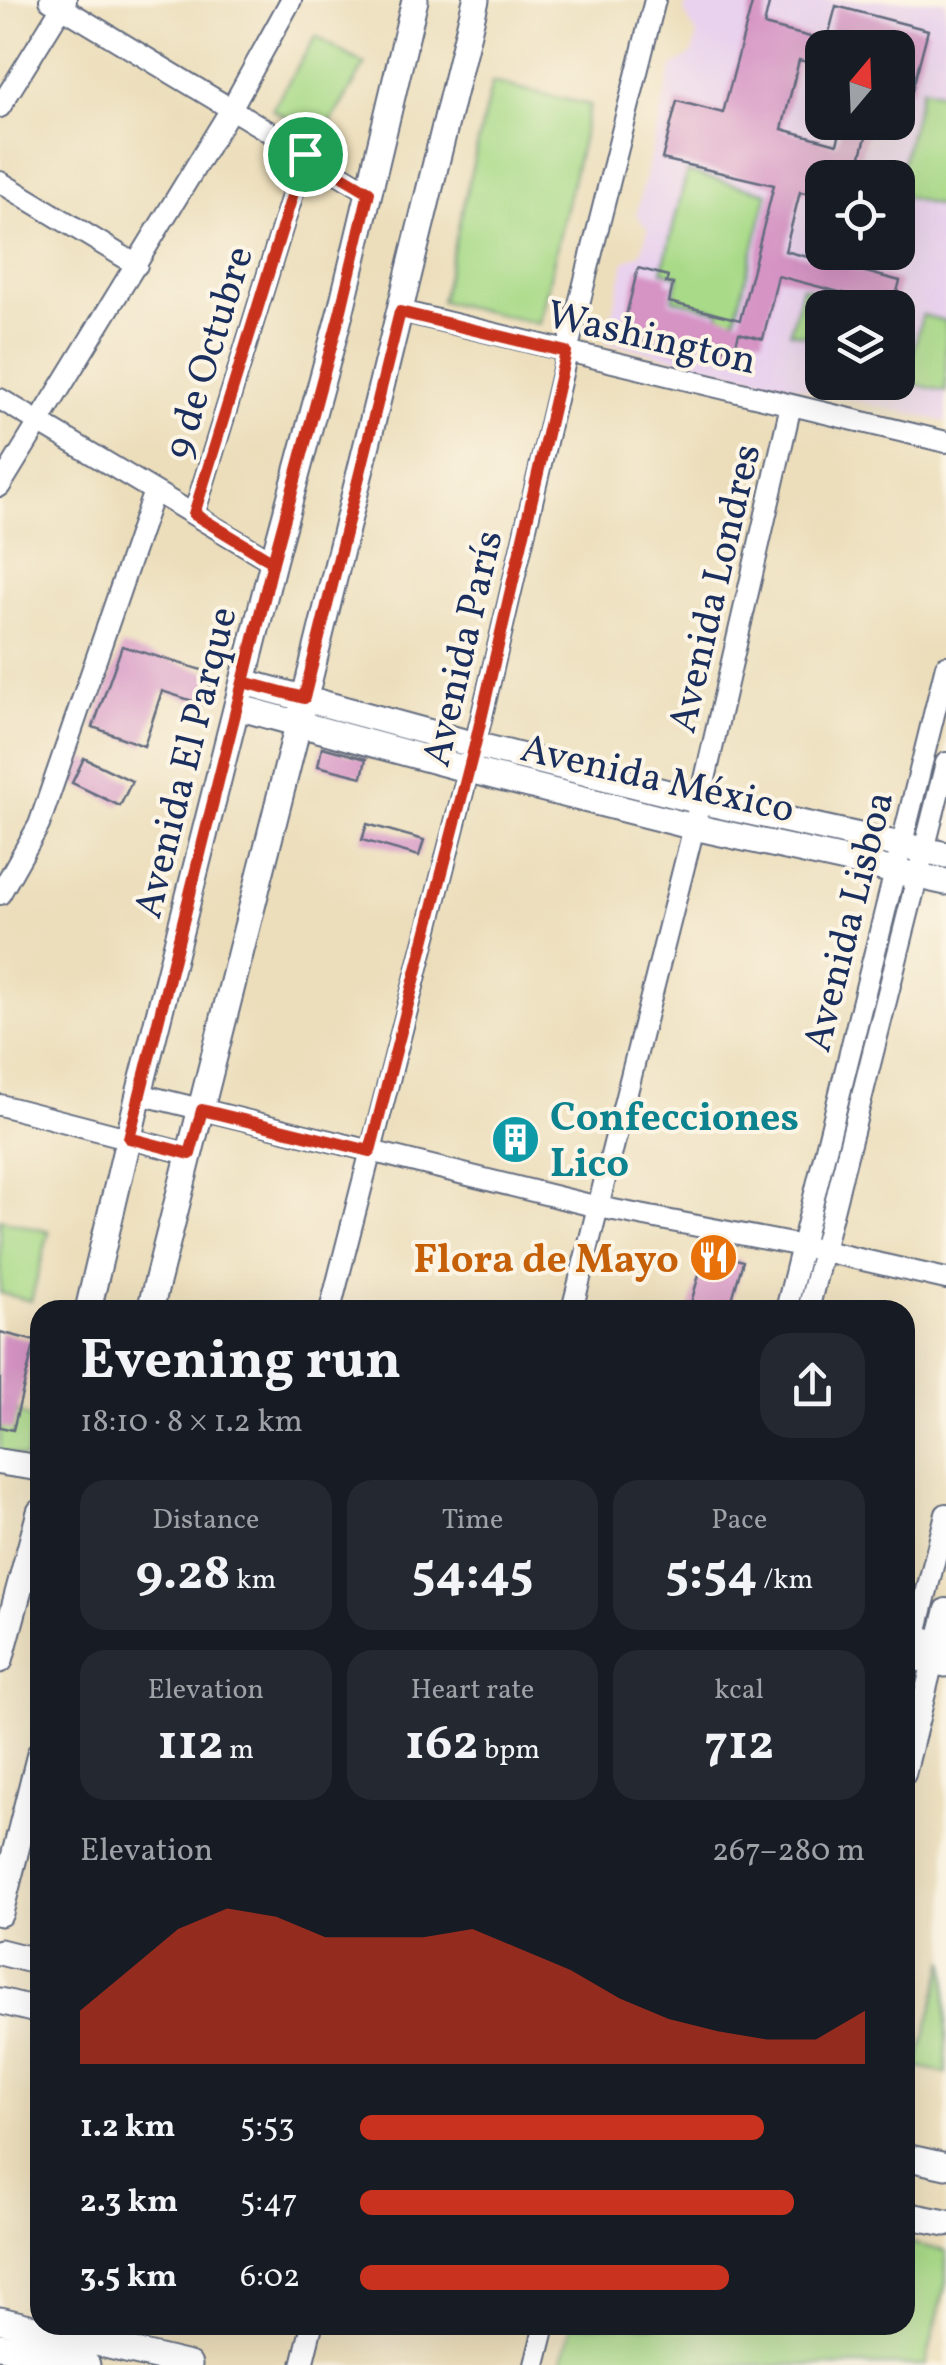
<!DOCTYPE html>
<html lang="en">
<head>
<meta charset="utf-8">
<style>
	:root { --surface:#171b24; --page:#242831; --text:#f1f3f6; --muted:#9ea1a6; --accent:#c8321e }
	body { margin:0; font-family:Vollkorn,serif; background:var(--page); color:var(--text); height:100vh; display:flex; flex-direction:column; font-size:38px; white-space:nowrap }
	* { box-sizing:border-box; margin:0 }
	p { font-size:32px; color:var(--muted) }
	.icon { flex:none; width:55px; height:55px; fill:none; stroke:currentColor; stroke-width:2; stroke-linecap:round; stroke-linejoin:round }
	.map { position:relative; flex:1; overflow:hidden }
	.panel { position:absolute; left:30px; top:1300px; width:885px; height:1035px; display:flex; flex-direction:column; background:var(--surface); border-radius:30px; box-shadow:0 10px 40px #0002 }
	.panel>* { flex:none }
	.needle { width:65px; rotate:19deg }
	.fabs { position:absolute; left:805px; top:30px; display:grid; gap:20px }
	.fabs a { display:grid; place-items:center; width:110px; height:110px; border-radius:20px; background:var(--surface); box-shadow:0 10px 40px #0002; font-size:50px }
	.pin { position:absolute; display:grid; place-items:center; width:85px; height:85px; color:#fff; margin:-42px; border:5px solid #fff; border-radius:50%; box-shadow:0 2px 10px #0007 }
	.round { display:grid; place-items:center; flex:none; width:105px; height:105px; border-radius:30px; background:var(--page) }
	.headline { display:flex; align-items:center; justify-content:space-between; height:170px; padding:0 50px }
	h1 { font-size:55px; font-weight:700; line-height:75px }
	.figures { display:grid; grid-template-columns:repeat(3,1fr); gap:15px; height:170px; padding:10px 50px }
	.figures div { display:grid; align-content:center; border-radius:25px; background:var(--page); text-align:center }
	.figures b { font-size:50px; font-weight:700 }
	.figures small { font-size:28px; font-weight:400 }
	.figures p { font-size:28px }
	.chart { height:280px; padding:20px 50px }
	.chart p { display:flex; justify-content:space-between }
	.chart svg { width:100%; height:180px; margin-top:10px; fill:var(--accent); opacity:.7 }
	ul { padding:0 50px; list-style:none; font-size:32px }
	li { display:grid; grid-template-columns:160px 120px 1fr; align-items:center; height:75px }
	li i { height:25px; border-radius:12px; background:var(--accent) }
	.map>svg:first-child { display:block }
	.built { fill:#e9d2ed; fill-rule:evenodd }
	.green { fill:#a9da88; stroke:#628473; stroke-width:2.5 }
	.building { fill:#d694c5 }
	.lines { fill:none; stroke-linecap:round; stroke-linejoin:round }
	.minor-casing { stroke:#646c7f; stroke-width:24 }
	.tertiary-casing { stroke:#646c7f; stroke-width:29 }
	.minor { stroke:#fff; stroke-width:20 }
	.tertiary { stroke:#fff; stroke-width:25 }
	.route-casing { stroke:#fff; stroke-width:20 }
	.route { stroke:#c8321e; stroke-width:12 }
	.labels { text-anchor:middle; stroke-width:8; stroke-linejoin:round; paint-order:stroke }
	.street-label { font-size:40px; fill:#1b2f5e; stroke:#fcf5e5 }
	.culture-label { font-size:40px; font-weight:bold; fill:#0d838f; stroke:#fcf5e5; text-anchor:start }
	.food-label { font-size:40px; font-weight:bold; fill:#c56008; stroke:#fcf5e5; text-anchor:end }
</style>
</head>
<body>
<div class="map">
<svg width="946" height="2365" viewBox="0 0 946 2365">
	<rect width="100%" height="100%" fill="#fcf5e5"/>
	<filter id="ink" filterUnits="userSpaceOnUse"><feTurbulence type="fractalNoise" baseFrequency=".01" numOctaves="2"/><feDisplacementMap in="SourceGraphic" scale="20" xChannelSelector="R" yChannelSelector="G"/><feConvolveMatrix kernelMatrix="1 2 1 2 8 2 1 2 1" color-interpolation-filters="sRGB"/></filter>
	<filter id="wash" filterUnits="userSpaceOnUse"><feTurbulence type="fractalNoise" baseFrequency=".0048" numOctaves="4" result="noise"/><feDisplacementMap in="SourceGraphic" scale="40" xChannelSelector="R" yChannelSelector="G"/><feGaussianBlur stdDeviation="2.25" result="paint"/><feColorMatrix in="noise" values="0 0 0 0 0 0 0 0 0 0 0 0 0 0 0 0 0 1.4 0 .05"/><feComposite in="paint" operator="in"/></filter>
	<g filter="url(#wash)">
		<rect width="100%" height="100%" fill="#ecdebb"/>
		<path class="built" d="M687,0H946V422L605,342L625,261L641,253L648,229L636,215L672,67L692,54L697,36L684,12ZM822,48H898V122H822ZM822,178H898V252H822ZM822,308H898V382H822Z"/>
		<path class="green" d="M316,36L365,65L321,139L272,109Z
			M492,82L590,105L539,324L441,301Z
			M922,88L946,94V208L898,195V179Z
			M687,172L768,193L732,331L716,327L720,311L673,299L679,276L662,271Z
			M802,287L868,304L867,307L822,308V340L790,332Z
			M922,315L946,321V392L906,382Z
			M0,1219L49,1232L31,1301L0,1293Z
			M17,1411L32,1419L26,1458L0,1451V1427Z
			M945,1961L946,1962V2074L917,2066Z
			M905,2242L946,2251V2282L926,2365H561L571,2325H905Z"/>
		<g id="blocks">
			<path class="building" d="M753,0H770L764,25L822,40V66L799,60L782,129L837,144L843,122H870L855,178H810L806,193L800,192L785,251L900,281L893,306L778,276L763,339L739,333L734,351L686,338L682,352L621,336L638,268L668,276L666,283L673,284L669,302L740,320L774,185L662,159L677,101L723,113Z
				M836,6L928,30L912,91L898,87V48H825Z
				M122,646L212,673L205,705L162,691L144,746L93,727Z
				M322,747L366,759L362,777L318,766Z
				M84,758L132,781L120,806L72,783Z
				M367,824L424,840L419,856L362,840Z
				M706,1250L743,1261L729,1310H689Z
				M0,1332L35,1341L13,1430L0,1427Z"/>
		</g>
	</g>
	<g filter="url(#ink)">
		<use href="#blocks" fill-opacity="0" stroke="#646c7f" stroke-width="2.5"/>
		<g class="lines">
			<defs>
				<path id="minor" d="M50,0L369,192
					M0,107L66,0
					M0,182L137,265
					M400,311L946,442
					M0,399L273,562
					M0,486L231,109L291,0
					M194,514L305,154
					M0,894L39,825L154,491
					M139,1094L598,1207L802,1246L946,1279
					M0,1105L189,1154
					M330,1310L475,745L567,352L655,0
					M572,1310L694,827L791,405
					M786,1310L946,666
					M808,1310L946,763
					M905,1678L946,1514
					M905,1774L946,1609
					M302,2365L312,2325
					M535,2365L545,2325"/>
				<path id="tertiary" d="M244,682L475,745L700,801L946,855
					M237,707L469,770L694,827L946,882
					M88,1310L139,1094L273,562L341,310L415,0
					M150,1310L298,725L476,0
					M0,1462L40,1468
					M905,1636L946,1645
					M905,1655L946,1664
					M0,1660L40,1512
					M0,1913L40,1754
					M0,1952L40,1962
					M0,2001L40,2011
					M905,2157L946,2166
					M905,2215L946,2223
					M0,2320L189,2365
					M0,2346L87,2365"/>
			</defs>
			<use href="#minor" class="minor-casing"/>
			<use href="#tertiary" class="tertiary-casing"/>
			<use href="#minor" class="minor"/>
			<use href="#tertiary" class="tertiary"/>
		</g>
	</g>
	<g class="lines" filter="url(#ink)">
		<defs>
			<path id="route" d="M305,154L369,192L341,310L273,562L129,1138L190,1154L202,1110L370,1151L475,745L566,352L400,312L304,698L244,682L273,562L194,514L305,154"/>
		</defs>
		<use href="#route" class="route-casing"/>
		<use href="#route" class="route"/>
	</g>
	<defs>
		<symbol id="building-disc" viewBox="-11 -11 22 22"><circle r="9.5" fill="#0f9aa8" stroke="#fcf5e5"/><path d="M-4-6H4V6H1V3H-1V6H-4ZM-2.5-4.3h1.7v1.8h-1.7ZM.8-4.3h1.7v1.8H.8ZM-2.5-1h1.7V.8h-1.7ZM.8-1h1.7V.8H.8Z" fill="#fff"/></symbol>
		<symbol id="restaurant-disc" viewBox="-11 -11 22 22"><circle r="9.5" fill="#e8710a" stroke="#fcf5e5"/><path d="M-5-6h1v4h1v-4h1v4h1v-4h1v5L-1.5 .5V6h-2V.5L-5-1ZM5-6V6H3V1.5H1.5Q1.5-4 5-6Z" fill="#fff"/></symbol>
	</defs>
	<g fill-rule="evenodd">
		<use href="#building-disc" x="488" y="1112" width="55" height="55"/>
		<use href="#restaurant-disc" x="686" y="1230" width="55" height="55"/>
	</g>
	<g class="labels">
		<g class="street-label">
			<text transform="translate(652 336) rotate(13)" y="14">Washington</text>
			<text transform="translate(207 352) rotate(-73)" y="14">9 de Octubre</text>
			<text transform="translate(713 588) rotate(-77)" y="14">Avenida Londres</text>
			<text transform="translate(461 648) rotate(-77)" y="14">Avenida París</text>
			<text transform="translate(184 762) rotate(-76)" y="14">Avenida El Parque</text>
			<text transform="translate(658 777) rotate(13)" y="14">Avenida México</text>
			<text transform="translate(847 921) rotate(-76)" y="14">Avenida Lisboa</text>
		</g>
		<g class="culture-label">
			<text x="550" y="1130">Confecciones<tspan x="550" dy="46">Lico</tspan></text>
		</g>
		<g class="food-label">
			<text x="679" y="1272">Flora de Mayo</text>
		</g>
	</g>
</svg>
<div class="fabs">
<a><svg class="needle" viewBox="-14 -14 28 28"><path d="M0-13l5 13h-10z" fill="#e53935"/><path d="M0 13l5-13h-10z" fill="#9ea1a6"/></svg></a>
<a><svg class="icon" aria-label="locate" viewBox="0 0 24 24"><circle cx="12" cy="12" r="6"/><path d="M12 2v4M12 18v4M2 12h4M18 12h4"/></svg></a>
<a><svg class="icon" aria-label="layers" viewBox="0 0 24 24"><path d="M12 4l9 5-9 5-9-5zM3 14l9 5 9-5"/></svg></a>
</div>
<div class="pin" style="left:305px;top:154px;background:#1e9e55"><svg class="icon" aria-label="arrive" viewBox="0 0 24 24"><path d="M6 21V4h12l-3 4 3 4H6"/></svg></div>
<section class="panel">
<div class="headline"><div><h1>Evening run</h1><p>18:10 · 8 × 1.2 km</p></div><a class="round"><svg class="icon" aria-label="share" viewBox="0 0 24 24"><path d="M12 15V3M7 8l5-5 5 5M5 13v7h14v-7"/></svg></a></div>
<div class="figures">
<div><p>Distance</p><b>9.28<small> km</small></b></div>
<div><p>Time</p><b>54:45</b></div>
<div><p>Pace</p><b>5:54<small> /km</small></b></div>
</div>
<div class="figures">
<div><p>Elevation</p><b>112<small> m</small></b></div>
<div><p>Heart rate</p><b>162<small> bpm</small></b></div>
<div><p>kcal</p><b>712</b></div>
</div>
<div class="chart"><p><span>Elevation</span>267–280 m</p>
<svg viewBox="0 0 160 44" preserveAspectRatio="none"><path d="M0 44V31L10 21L20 11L30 6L40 8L50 13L60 13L70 13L80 11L90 16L100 21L110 28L120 33L130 36L140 38L150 38L160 31V44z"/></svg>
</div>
<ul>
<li><b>1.2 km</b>5:53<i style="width:80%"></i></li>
<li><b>2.3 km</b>5:47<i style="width:86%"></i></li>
<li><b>3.5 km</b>6:02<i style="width:73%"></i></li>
</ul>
</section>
</div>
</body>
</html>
